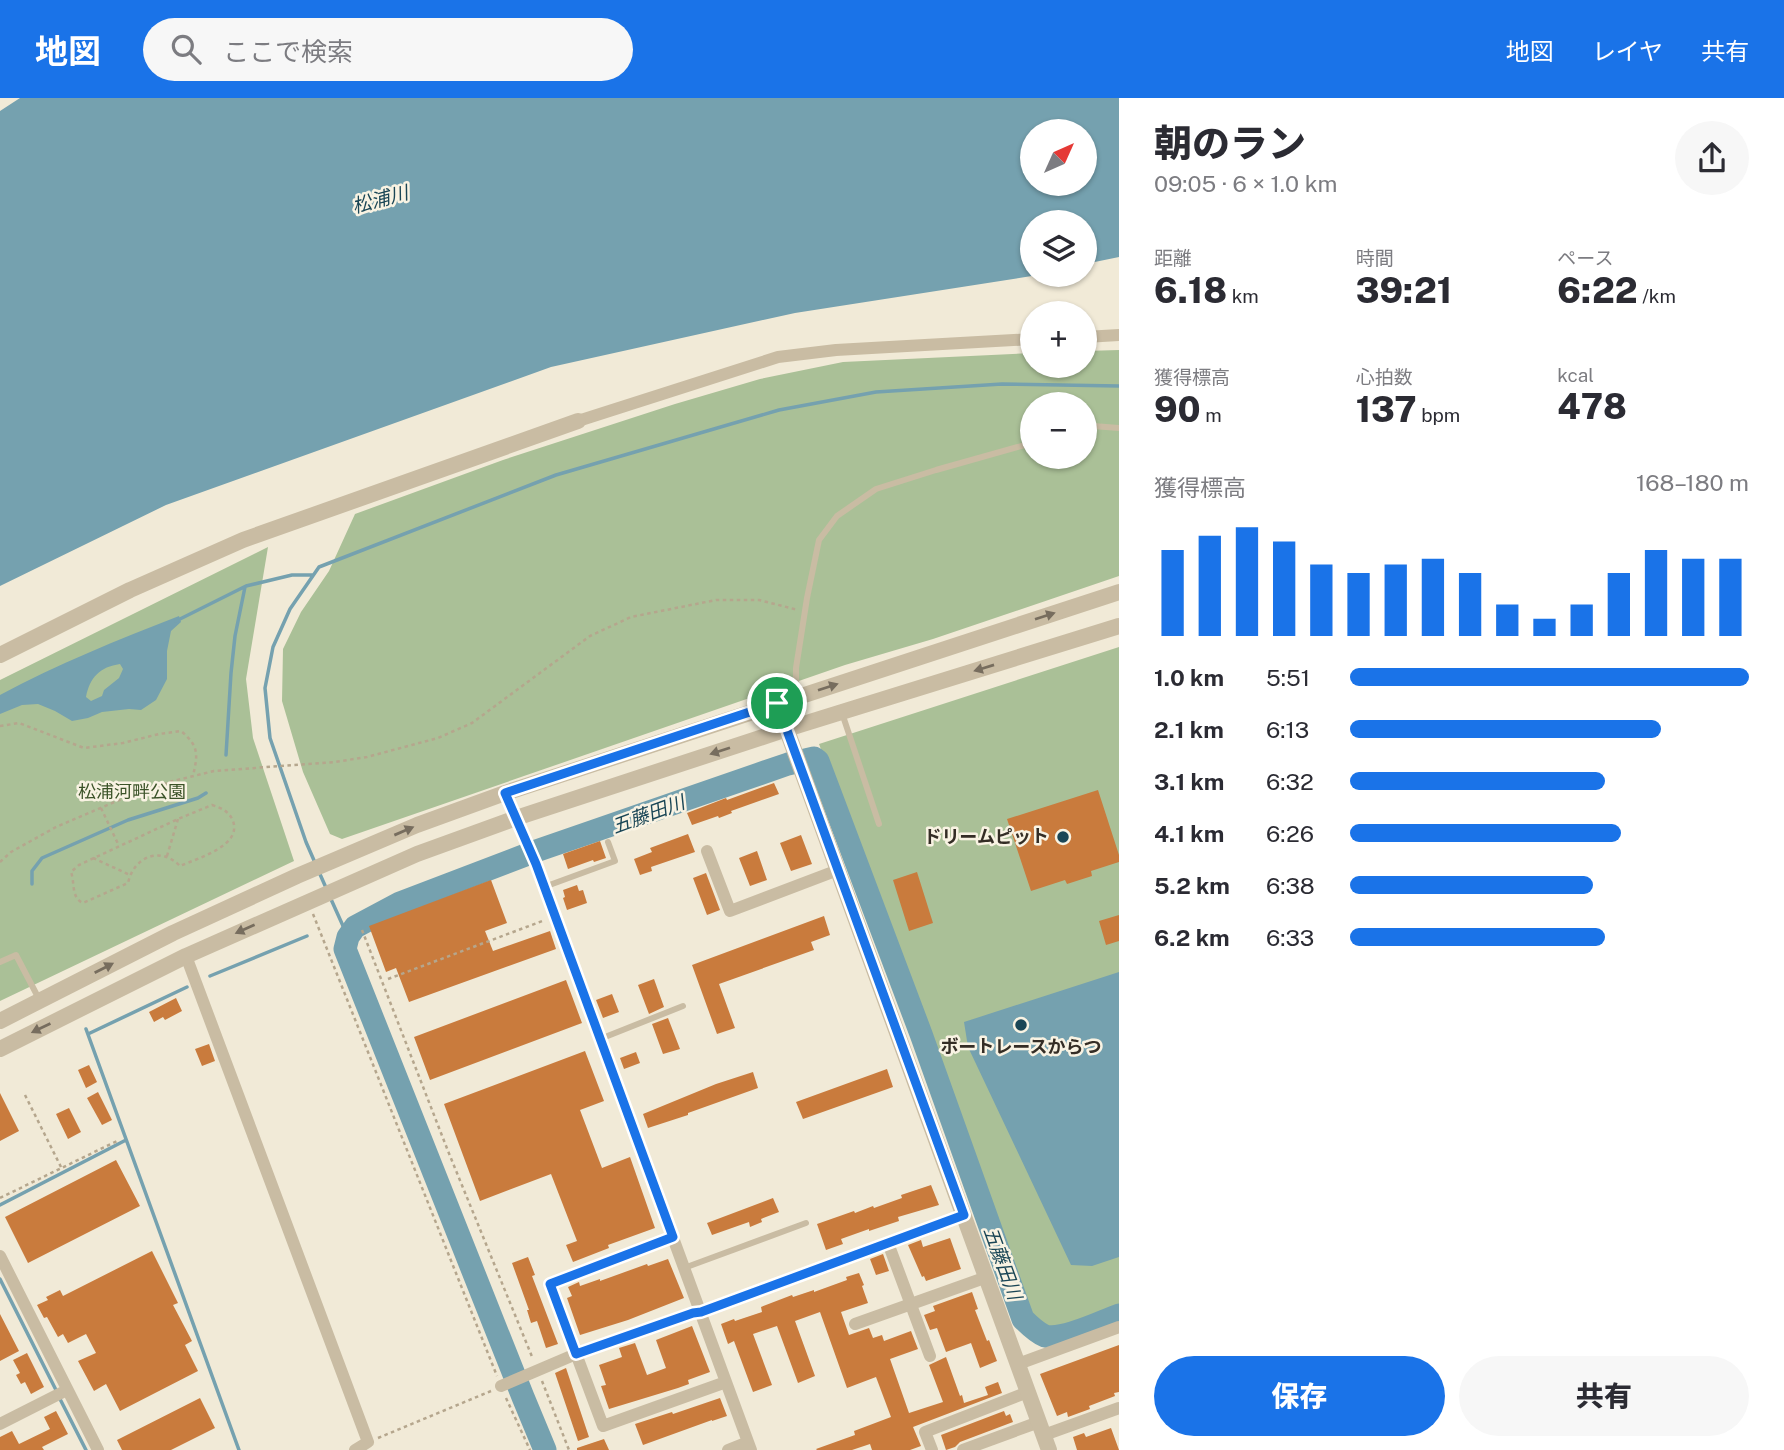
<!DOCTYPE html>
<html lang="ja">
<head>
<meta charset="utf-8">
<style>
	:root { --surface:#fff; --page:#f7f7f7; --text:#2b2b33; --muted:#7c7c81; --accent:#1a73e8 }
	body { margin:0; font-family:"Public Sans","Noto Sans JP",sans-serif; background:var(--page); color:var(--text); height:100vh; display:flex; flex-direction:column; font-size:26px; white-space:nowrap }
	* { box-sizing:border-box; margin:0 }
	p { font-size:23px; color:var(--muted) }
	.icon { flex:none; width:38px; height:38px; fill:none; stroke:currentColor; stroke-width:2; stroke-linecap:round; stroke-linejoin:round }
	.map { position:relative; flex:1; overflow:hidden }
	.details { display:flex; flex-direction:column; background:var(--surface); width:665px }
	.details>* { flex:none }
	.needle { width:46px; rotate:45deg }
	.buttons { position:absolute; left:1020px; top:21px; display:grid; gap:14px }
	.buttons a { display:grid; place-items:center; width:77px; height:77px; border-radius:50%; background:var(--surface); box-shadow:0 2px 5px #0004; font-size:35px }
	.pin { position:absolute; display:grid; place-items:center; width:60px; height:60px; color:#fff; margin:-30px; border:4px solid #fff; border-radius:50%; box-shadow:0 2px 7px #0007 }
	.round { display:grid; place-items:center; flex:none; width:74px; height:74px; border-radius:37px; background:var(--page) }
	.headline { display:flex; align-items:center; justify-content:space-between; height:119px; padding:0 35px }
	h1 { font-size:38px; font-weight:800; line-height:52px }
	.stats { display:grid; grid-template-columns:repeat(3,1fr); gap:10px; height:119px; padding:7px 35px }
	.stats div { display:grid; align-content:center }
	.stats b { font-size:35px; font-weight:800 }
	.stats small { font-size:19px; font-weight:400 }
	.stats p { font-size:19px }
	.chart { height:196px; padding:14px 35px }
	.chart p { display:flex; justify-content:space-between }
	.chart svg { width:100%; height:126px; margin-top:7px; stroke:var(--accent); stroke-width:6 }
	.primary-button { display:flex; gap:14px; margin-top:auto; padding:14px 35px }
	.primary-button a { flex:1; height:80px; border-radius:42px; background:var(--accent); color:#fff; font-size:28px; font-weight:800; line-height:80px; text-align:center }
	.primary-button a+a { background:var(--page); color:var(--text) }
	ul { padding:0 35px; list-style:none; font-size:23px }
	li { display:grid; grid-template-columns:112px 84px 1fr; align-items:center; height:52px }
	li i { height:18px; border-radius:9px; background:var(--accent) }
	header { display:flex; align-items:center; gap:42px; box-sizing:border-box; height:98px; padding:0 35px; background:var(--accent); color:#fff }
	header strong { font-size:33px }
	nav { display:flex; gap:38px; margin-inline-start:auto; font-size:24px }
	.search { width:490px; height:63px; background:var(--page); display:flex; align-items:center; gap:18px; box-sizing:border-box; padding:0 24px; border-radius:38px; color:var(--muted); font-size:26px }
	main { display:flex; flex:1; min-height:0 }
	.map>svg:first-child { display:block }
	.green { fill:#aac097; fill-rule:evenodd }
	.water { fill:#75a1af; fill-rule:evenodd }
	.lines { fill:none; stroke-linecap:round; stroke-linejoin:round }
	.stream { stroke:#75a1af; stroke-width:3.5 }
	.river { stroke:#75a1af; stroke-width:23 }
	.building { fill:#c97b3d }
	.path { stroke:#b5a68d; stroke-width:2.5; stroke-dasharray:3.5 3.5; stroke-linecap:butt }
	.service { stroke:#c9bca3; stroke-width:6 }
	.minor { stroke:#c9bca3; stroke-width:12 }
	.tertiary { stroke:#c9bca3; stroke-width:16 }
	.oneway { fill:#776d5e }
	.route-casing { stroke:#fff; stroke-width:14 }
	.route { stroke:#1a73e8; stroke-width:9 }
	.poi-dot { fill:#1a4656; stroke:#f9f3e3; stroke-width:2.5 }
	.labels { text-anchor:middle; stroke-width:5; stroke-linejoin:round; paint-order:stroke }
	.park-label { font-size:18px; fill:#3b5328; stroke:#f9f3e3 }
	.poi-label { font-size:18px; font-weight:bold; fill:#342d25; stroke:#f9f3e3; text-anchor:end }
	.water-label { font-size:19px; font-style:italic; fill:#1a4656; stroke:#f9f3e3 }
</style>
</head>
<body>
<header>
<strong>地図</strong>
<div class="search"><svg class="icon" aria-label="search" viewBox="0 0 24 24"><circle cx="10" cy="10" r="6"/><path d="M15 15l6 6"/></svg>ここで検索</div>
<nav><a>地図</a><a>レイヤ</a><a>共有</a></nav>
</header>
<main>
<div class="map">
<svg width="1119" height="1352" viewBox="0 0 1119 1352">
	<rect width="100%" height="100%" fill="#f1ead7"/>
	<path class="green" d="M1119,252V478L933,541L845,567L342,741L330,736L303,674L282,603L283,551L301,514L329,473L355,416L503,362L675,306L760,281L843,264L1032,255V268H1085V253ZM1032,306H1085V359H1032Z
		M268,449L246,581L253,640L294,763L0,903V582Z
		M1119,549V1208L1055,1231L1042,1228L1031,1219L819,646Z"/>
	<path class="water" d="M20,0H1119V159L1085,166V124H1032V177H1038L795,215L551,269L166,407L0,488V13ZM1032,33H1085V86H1032Z
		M179,518L181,524L171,533L167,553V581L156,602L141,612L129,611L102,614L88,620L72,623L55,613L38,606L22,607L0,616V597C57,566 118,542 179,518ZM120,566L123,571L119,580L104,592L102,598L91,603L86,599C90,579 100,569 120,566Z
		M1119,874V1159L1092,1168L1071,1167L968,949L964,924Z"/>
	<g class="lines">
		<path class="stream" d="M176,523L246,488L292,477H313
			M226,657L231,575L235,538L245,489
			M316,767L306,744L270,640L265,590L273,549L290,511L319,469L556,377L779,312L876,294L1002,286L1119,288
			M319,774L327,792
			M32,786V773L42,760L128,722L198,700L206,695
			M330,799L348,839
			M210,878L307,838
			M86,931L239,1352
			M88,936L187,889
			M0,1107L126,1042
			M0,1181L57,1294
			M60,1301L86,1352"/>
		<path class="river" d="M545,1352L523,1299L345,851L348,839L355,829L400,805L536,753L788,666L814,660L818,663L921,936L1023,1221C1029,1227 1037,1235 1045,1238C1063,1243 1102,1223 1119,1217"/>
	</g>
	<path class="building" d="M774,685L779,696L731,713L732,715L719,720L718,718L692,727L687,715L726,700L727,702Z
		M1098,692L1119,757V764L1091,773L1092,778L1067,786L1065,782L1031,793L1007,721Z
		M688,736L695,754L651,769L652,773L640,777L634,761L652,754L650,750Z
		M801,737L812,766L791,773L780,745Z
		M600,743L606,760L594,764L593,762L568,771L563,756Z
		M757,753L767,782L750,788L739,760Z
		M917,774L933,825L909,833L893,782Z
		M706,775L720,812L707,817L693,780Z
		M491,782L507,825L485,833L493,853L550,833L556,851L409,904L396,870L386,874L369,828Z
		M577,787L579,793L583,792L587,805L567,812L563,800L565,799L563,792Z
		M1119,817V843L1106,847L1099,823Z
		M824,818L830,837L811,844L814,852L719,886L735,930L717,936L692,867Z
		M654,881L664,909L649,916L638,887Z
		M566,882L582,925L430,982L414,939Z
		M612,896L619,914L603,920L596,902Z
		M176,900L182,913L165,922L163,919L154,924L149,914Z
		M668,920L680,951L663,956L652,926Z
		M209,946L215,963L202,968L195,951Z
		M585,953L604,1003L580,1012L602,1070L630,1059L655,1130L608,1147L609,1150L573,1164L566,1147L577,1143L551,1076L480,1103L444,1006Z
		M636,954L640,965L624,971L620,960Z
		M89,967L97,984L86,990L78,972Z
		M887,971L893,989L803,1021L796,1004Z
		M753,974L758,990L688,1015V1017L648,1030L643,1016L716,986Z
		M98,994L112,1022L102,1027L87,1000Z
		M0,995L19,1033L0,1043Z
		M69,1010L81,1034L68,1041L56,1016Z
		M116,1062L140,1108L28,1165L5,1119Z
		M931,1087L939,1107L898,1119L899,1123L869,1133V1131L841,1141L843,1146L826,1152L817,1126L854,1113L855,1115L873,1108L874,1110L902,1100L901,1097Z
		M773,1100L779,1114L761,1121L762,1124L750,1129L749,1124L712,1137L707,1125Z
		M950,1140L961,1171L926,1183L924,1178L922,1179L908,1147L921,1142L923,1149Z
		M152,1153L178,1205L173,1207L192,1243L185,1247L198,1273L120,1313L106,1286L94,1293L78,1263L96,1255L86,1236L68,1245L63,1236L58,1239L47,1219L44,1220L37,1207L48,1202L46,1199L60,1192L63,1198Z
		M883,1156L889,1173L876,1177L870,1161Z
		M528,1159L535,1177L532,1178L558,1246L546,1250L537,1223L531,1225L527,1212H529L512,1165Z
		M668,1161L684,1200L628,1222L580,1237L567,1200L572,1198L568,1189L579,1184L580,1188L600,1181V1183L647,1166L648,1168Z
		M859,1175L864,1187L862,1188L868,1205L841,1214L849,1237L869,1230L873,1240L882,1237L884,1243L911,1233L918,1251L890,1261L909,1315L943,1304L929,1267L946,1259L960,1298L962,1297L964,1305L988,1297L985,1289L998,1284L1002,1295L913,1329L921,1348L910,1352H872L870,1346L852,1352H817L816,1351L855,1337L854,1333L891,1319L876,1279L847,1290L820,1214L795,1223L815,1278L798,1285L777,1228L753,1236L772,1287L753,1294L734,1243L728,1246L721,1226L734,1221L735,1223L762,1214L761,1209L792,1197L793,1199L814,1192V1194L847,1182L846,1179Z
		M972,1194L978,1211L975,1212L987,1243L989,1242L997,1263L980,1270L971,1245L946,1254L937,1230L930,1232L924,1217L935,1213L933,1208Z
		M0,1216L19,1253L0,1263Z
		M692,1228L710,1274L688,1282L689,1286L678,1290L609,1311L601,1288L606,1287L599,1267L622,1259L619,1250L635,1245L647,1277L666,1270L656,1242Z
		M1119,1247V1294L1114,1295L1115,1298L1089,1308L1090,1311L1068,1319L1067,1314L1057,1318L1040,1276Z
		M27,1255L44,1289L31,1296L25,1284L21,1286L16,1277L20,1275L13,1262Z
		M566,1270L589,1339L578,1343L555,1275Z
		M200,1300L215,1330L171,1352H122L117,1342Z
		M720,1300L727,1318L712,1323V1322L643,1347L635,1326L672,1314L673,1316Z
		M56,1313L68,1336L42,1349L44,1352H0V1339L12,1333L19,1346L50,1331L44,1319Z
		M1004,1313L1006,1318L1010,1316L1013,1324L960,1344L955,1349L946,1352L941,1337Z
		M1111,1330L1119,1352H1077L1073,1339L1084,1335L1086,1339Z
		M604,1341L609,1352H577V1350Z"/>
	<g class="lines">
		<path class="path" d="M0,628L19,625L84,650L123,645L159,636L181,633C199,648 198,656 193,678
			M212,707C221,710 229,713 233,723C242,748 198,760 180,768C161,748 134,758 128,785L83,805C71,800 75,785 71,774L79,767L178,721Z
			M101,710L119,748
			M167,758L178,721
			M93,760L130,777
			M0,764L11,754L56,729L131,697L173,683L214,673L335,664L367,659L438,640L472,625L590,538L631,519L716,502H759L798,512
			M313,816L497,1278
			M362,832L448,1053L533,1261
			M388,881L545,822
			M25,997L61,1069
			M0,1100L119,1042
			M542,1283L569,1352
			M506,1300L530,1352
			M378,1340L491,1293"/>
		<path class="service" d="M1085,331L1093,328L1119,330
			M796,597V570L807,500L819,442L837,418L876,391L936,372L1032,345
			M842,615L879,726
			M544,789L615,763L608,744
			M0,864L16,857L39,901
			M600,941L683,908
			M684,1170L806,1125"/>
		<path class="minor" d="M1085,239L1119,237
			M578,323L778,259L836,252L1032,241
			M505,695L536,767L751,1352
			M707,753L730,813L838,772
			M186,858L368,1344L355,1352
			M673,1139L550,1186L603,1328L726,1284
			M888,1145L930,1258
			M0,1158L98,1352
			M855,1226L987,1179
			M1018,1266L1119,1229
			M501,1288L576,1256L693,1215L701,1214L964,1117
			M0,1326L67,1292
			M1044,1337L1119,1310
			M728,1352L748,1344
			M932,1352L925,1334L1028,1294
			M963,1352L1039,1324"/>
		<path class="tertiary" d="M0,557L130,492L243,442L578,323
			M777,605L1049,1352
			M0,923L173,835L297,778L417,727L505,695L1119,494
			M0,951L186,858L417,756L516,720L787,631L1119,528"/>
	</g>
	<defs><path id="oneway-solid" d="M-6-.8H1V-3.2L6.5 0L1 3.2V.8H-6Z" transform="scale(1.75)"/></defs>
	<g class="oneway">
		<use href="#oneway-solid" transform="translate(1045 518) rotate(-18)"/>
		<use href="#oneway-solid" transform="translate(984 570) rotate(163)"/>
		<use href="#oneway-solid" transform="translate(828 589) rotate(-18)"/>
		<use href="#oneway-solid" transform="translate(720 653) rotate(162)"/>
		<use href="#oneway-solid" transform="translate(404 733) rotate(-23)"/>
		<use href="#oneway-solid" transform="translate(245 831) rotate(156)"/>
		<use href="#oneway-solid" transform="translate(104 870) rotate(-27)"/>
		<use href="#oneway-solid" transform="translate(41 930) rotate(154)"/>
	</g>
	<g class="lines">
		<defs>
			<path id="route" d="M777,605L964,1117L701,1214L693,1215L576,1256L550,1186L673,1139L536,766L505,695Z"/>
		</defs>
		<use href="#route" class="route-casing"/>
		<use href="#route" class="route"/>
	</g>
	<g class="poi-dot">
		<circle cx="1063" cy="739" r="7"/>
		<circle cx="1021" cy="927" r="7"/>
	</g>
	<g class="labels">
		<g class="park-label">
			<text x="132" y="700">松浦河畔公園</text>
		</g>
		<g class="poi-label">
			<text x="1049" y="745">ドリームピット</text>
			<text x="1021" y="955" text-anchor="middle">ボートレースからつ</text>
		</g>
		<g class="water-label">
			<text transform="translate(380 101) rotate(-15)" y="7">松浦川</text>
			<text transform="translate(648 716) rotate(-20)" y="7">五藤田川</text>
			<text transform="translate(1003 1165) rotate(70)" y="7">五藤田川</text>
		</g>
	</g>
</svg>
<div class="buttons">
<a><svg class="needle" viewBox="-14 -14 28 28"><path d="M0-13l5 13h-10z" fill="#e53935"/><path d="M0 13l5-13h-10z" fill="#7c7c81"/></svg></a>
<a><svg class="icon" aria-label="layers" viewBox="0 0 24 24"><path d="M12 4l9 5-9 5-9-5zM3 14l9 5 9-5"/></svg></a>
<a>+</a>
<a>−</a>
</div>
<div class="pin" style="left:777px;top:605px;background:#1e9e55"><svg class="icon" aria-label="arrive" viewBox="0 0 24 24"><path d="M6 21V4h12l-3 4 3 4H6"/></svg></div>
</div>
<section class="details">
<div class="headline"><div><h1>朝のラン</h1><p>09:05 · 6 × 1.0 km</p></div><a class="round"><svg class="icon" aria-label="share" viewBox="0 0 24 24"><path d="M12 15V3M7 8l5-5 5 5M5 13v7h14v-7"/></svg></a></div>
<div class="stats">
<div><p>距離</p><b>6.18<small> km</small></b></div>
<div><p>時間</p><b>39:21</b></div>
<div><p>ペース</p><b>6:22<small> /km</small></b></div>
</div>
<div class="stats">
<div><p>獲得標高</p><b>90<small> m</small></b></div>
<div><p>心拍数</p><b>137<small> bpm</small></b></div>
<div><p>kcal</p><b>478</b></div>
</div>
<div class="chart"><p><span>獲得標高</span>168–180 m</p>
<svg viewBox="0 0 160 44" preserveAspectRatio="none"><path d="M5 44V14M15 44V9M25 44V6M35 44V11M45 44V19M55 44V22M65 44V19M75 44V17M85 44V22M95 44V33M105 44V38M115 44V33M125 44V22M135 44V14M145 44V17M155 44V17"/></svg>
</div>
<ul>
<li><b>1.0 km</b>5:51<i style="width:100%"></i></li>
<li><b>2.1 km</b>6:13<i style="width:78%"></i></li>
<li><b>3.1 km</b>6:32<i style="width:64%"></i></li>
<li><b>4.1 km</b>6:26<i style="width:68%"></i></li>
<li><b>5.2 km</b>6:38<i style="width:61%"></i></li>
<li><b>6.2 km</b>6:33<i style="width:64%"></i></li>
</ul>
<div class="primary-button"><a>保存</a><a>共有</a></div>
</section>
</main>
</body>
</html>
